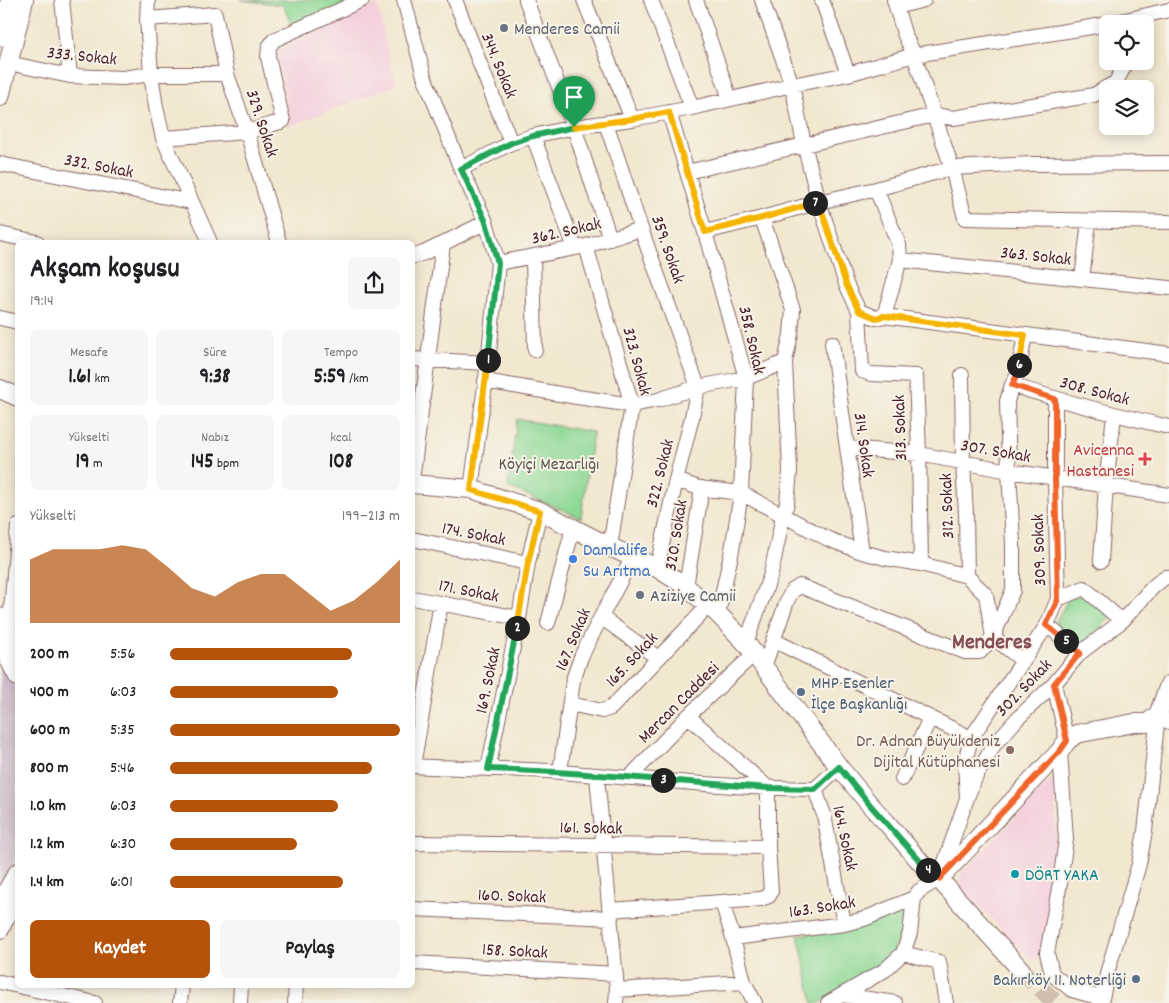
<!DOCTYPE html>
<html lang="tr">
<head>
<meta charset="utf-8">
<style>
	:root { --surface:#fff; --page:#f6f6f6; --text:#202124; --muted:#757577; --accent:#b45309 }
	body { margin:0; font-family:Dekko,sans-serif; background:var(--page); color:var(--text); height:100vh; display:flex; flex-direction:column; font-size:19px; white-space:nowrap }
	* { box-sizing:border-box; margin:0 }
	p { font-size:16px; color:var(--muted) }
	.icon { flex:none; width:28px; height:28px; fill:none; stroke:currentColor; stroke-width:2; stroke-linecap:round; stroke-linejoin:round }
	.map { position:relative; flex:1; overflow:hidden }
	.side { position:absolute; left:15px; top:240px; width:400px; height:748px; display:flex; flex-direction:column; background:var(--surface); border-radius:8px; box-shadow:0 2px 12px #0003 }
	.side>* { flex:none }
	.controls { position:absolute; left:1099px; top:15px; display:grid; gap:10px }
	.controls a { display:grid; place-items:center; width:55px; height:55px; border-radius:8px; background:var(--surface); box-shadow:0 2px 12px #0003; font-size:25px }
	.pin { position:absolute; display:grid; place-items:center; width:42px; height:42px; color:#fff; margin:-51px -21px; border-radius:50% 50% 50% 0; rotate:-45deg; box-shadow:0 0 5px #0007 }
	.pin .icon { rotate:45deg }
	.km { position:absolute; width:25px; height:25px; margin:-12px; border-radius:50%; background:#222; color:#fff; font-size:14px; line-height:25px; text-align:center }
	.round { display:grid; place-items:center; flex:none; width:52px; height:52px; border-radius:8px; background:var(--page) }
	.summary { display:flex; align-items:center; justify-content:space-between; height:85px; padding:0 15px }
	h1 { font-size:28px; font-weight:800; line-height:38px }
	.figures { display:grid; grid-template-columns:repeat(3,1fr); gap:8px; height:85px; padding:5px 15px }
	.figures div { display:grid; align-content:center; border-radius:8px; background:var(--page); text-align:center }
	.figures b { font-size:21px; font-weight:800 }
	.figures small { font-size:14px; font-weight:400 }
	.figures p { font-size:14px }
	.chart { height:140px; padding:10px 15px }
	.chart p { display:flex; justify-content:space-between }
	.chart svg { width:100%; height:90px; margin-top:5px; fill:var(--accent); opacity:.7 }
	.action { display:flex; gap:10px; margin-top:auto; padding:10px 15px }
	.action a { flex:1; height:58px; border-radius:8px; background:var(--accent); color:#fff; font-size:20px; font-weight:800; line-height:58px; text-align:center }
	.action a+a { background:var(--page); color:var(--text) }
	ul { padding:0 15px; list-style:none; font-size:16px }
	li { display:grid; grid-template-columns:80px 60px 1fr; align-items:center; height:38px }
	li i { height:12px; border-radius:6px; background:var(--accent) }
	.map>svg:first-child { display:block }
	.built { fill:#f4cfdd }
	.industrial { fill:#d0bdcd }
	.green { fill:#8dd895; stroke:#6c7c60 }
	.lines { fill:none; stroke-linecap:round; stroke-linejoin:round }
	.major-tunnel { stroke:#d0bfae; stroke-width:18; stroke-dasharray:18 9; stroke-linecap:butt }
	.minor-casing { stroke:#856564; stroke-width:16 }
	.major-casing { stroke:#856564; stroke-width:20 }
	.minor { stroke:#fff; stroke-width:14 }
	.major { stroke:#fff; stroke-width:18 }
	.split-1-casing { stroke:#fff; stroke-width:10 }
	.split-2-casing { stroke:#fff; stroke-width:10 }
	.split-3-casing { stroke:#fff; stroke-width:10 }
	.split-4-casing { stroke:#fff; stroke-width:10 }
	.split-5-casing { stroke:#fff; stroke-width:10 }
	.split-6-casing { stroke:#fff; stroke-width:10 }
	.split-7-casing { stroke:#fff; stroke-width:10 }
	.split-8-casing { stroke:#fff; stroke-width:10 }
	.split-1 { stroke:#22a559; stroke-width:6 }
	.split-2 { stroke:#f5b400; stroke-width:6 }
	.split-3 { stroke:#22a559; stroke-width:6 }
	.split-4 { stroke:#22a559; stroke-width:6 }
	.split-5 { stroke:#f0652b; stroke-width:6 }
	.split-6 { stroke:#f0652b; stroke-width:6 }
	.split-7 { stroke:#f5b400; stroke-width:6 }
	.split-8 { stroke:#f5b400; stroke-width:6 }
	.worship-dot { fill:#6b7280; stroke:#f7f3e8; stroke-width:2 }
	.health-dot { fill:#e0444e; stroke:#f7f3e8; stroke-width:2 }
	.shop-dot { fill:#3f7fe0; stroke:#f7f3e8; stroke-width:2 }
	.service-dot { fill:#5c6f8a; stroke:#f7f3e8; stroke-width:2 }
	.education-dot { fill:#8d6e63; stroke:#f7f3e8; stroke-width:2 }
	.culture-dot { fill:#0f9aa8; stroke:#f7f3e8; stroke-width:2 }
	.labels { text-anchor:middle; stroke-width:4; stroke-linejoin:round; paint-order:stroke }
	.worship-label { font-size:18px; fill:#5b616d; stroke:#f7f3e8; text-anchor:start }
	.street-label { font-size:18px; fill:#4a1f2b; stroke:#f7f3e8 }
	.health-label { font-size:18px; fill:#be3a42; stroke:#f7f3e8; text-anchor:end }
	.park-label { font-size:18px; fill:#5e564b; stroke:#f7f3e8 }
	.shop-label { font-size:18px; fill:#366cbe; stroke:#f7f3e8; text-anchor:start }
	.service-label { font-size:18px; fill:#4e5e75; stroke:#f7f3e8; text-anchor:start }
	.education-label { font-size:18px; fill:#785e54; stroke:#f7f3e8; text-anchor:end }
	.culture-label { font-size:18px; fill:#0d838f; stroke:#f7f3e8; text-anchor:start }
	.district-label { font-size:22px; font-weight:bold; fill:#864f53; stroke:#f7f3e8 }
</style>
</head>
<body>
<div class="map">
<svg width="1169" height="1003" viewBox="0 0 1169 1003">
	<rect width="100%" height="100%" fill="#f7f3e8"/>
	<filter id="ink" filterUnits="userSpaceOnUse"><feTurbulence type="fractalNoise" baseFrequency=".02" numOctaves="2"/><feDisplacementMap in="SourceGraphic" scale="10" xChannelSelector="R" yChannelSelector="G"/><feConvolveMatrix kernelMatrix="1 2 1 2 8 2 1 2 1" color-interpolation-filters="sRGB"/></filter>
	<filter id="wash" filterUnits="userSpaceOnUse"><feTurbulence type="fractalNoise" baseFrequency=".0096" numOctaves="4" result="noise"/><feDisplacementMap in="SourceGraphic" scale="20" xChannelSelector="R" yChannelSelector="G"/><feGaussianBlur stdDeviation="1.12" result="paint"/><feColorMatrix in="noise" values="0 0 0 0 0 0 0 0 0 0 0 0 0 0 0 0 0 1.4 0 .05"/><feComposite in="paint" operator="in"/></filter>
	<g filter="url(#wash)">
		<rect width="100%" height="100%" fill="#f2e7cf"/>
		<path class="built" d="M377,4L396,85L289,126L277,50Z
			M1055,776L1057,862L1043,955L1033,962L960,886L961,874Z"/>
		<path class="industrial" d="M0,658L18,692L17,857L0,888Z"/>
		<path class="green" d="M241,0H352L294,31L283,5Z
			M517,419L593,432L581,518L508,487Z
			M1087,594L1110,618L1082,645L1055,623L1069,598Z
			M903,911L901,935L890,958L820,1003H813L798,935L857,928Z"/>
	</g>
	<g filter="url(#ink)">
		<g class="lines">
			<path class="major-tunnel" d="M1021,970L1056,1003"/>
			<defs>
				<path id="minor" d="M62,0L70,76
					M148,0L147,19L151,74L156,107L163,138L210,242
					M404,0L424,76L461,169L486,222L498,263L488,363L471,489
					M455,0L511,143
					M526,0L574,127L610,239
					M584,0L632,119
					M651,0L692,108
					M696,0L730,99
					M762,0L792,85L804,144L819,202L846,284L859,311L876,318L884,316L1169,354
					M822,0L848,74
					M894,0L904,33L914,55L952,168L965,218L1169,222
					M896,7L924,0
					M147,19L215,14L227,74L247,132L279,242
					M1108,24L1169,10
					M8,63L70,76L123,78L151,74H227
					M669,112L705,232L746,378L741,493L732,550L718,614
					M606,123L641,229L698,387L692,417L676,480L657,568
					M533,136L575,248
					M163,138L247,132L283,121L268,57L269,47L274,40L362,0
					M0,164L191,202
					M461,169L511,143L533,136L574,127L632,119L692,108L792,85L848,74L914,55L1079,29L1108,24
					M687,172L934,115L953,118L1094,95L1116,82L1127,61
					M876,189L899,245L900,260L884,316
					M705,232L762,218L819,202L876,189L952,168L1032,164L1169,163
					M0,234L37,242
					M586,246L632,405L610,547
					M412,257L424,253L486,222
					M533,257L535,350
					M900,260L1169,288
					M498,263L586,246L641,229
					M1082,279L1089,221
					M859,311L862,371L871,374L916,376L919,454L921,564
					M0,318L18,322
					M832,343L862,552
					M412,359L488,363
					M962,375L963,463L966,514L967,576
					M485,381L577,397L632,405L658,400L698,387L746,378L785,362
					M1012,385C1064,402 1116,415 1169,427
					M847,448L919,454L1009,471L1169,495
					M412,480L443,244
					M676,480L699,488L741,493L828,539L862,552L885,558L921,564L967,576L986,595L993,637L1023,661
					M412,539L528,563
					M1101,561L1106,485L1114,415
					M686,587L702,488
					M412,598L519,618
					M1058,599L1084,588L1122,621
					M601,617L658,658
					M548,623L573,528
					M1047,625L1080,653
					M9,634L18,526
					M773,640L971,738
					M746,643L771,574L783,516L787,503L790,471L785,362L791,334L793,310L762,218
					M764,667L787,601L792,591L800,586L965,652H980L993,637L1013,590V543L1009,471L1007,401L1012,385L1018,373L1025,335
					M1054,684L1067,741
					M570,704L602,711L611,708L708,606
					M1060,751L1066,839L1060,883L1047,953L1052,974L1072,990L1101,998
					M412,766C462,769 512,768 561,772C645,779 731,788 815,789L839,767
					M413,766L441,603
					M488,769L519,618L528,563L540,511
					M560,772L573,680L581,657L601,617L633,557
					M597,776L617,990L616,1003
					M630,777L688,716L754,654
					M902,779L930,718
					M815,789L824,815L844,924
					M968,795L976,776L994,745L1017,719L1054,684L1080,653L1122,621L1153,587L1165,577H1169
					M412,843L768,847
					M722,902L733,938L744,982L755,1003
					M412,909L611,918
					M610,910L722,902L761,899L769,896L771,891L768,847V788L688,716
					M733,938L844,924L864,919L914,898
					M903,953L939,962L946,1003
					M412,963L616,974
					M0,982L95,1003
					M617,990L744,982
					M842,995L895,1003
					M180,1003L182,985
					M240,1003L241,985
					M295,1003L296,985
					M828,1003L885,970L903,953L910,933L914,898L919,891L939,879L967,798L965,762L971,738L1047,625L1058,599L1055,478V399
					M1101,1003L1108,970L1139,864L1145,831L1158,715L1169,722"/>
				<path id="major" d="M0,37L10,0
					M0,97L24,0
					M0,389L18,397
					M412,484L471,489L540,511L610,547L657,568L684,585L718,614L746,643L839,767L871,806L886,822L923,865L939,879L1021,970
					M0,617L18,651
					M0,642L18,677
					M939,879L1060,751L1067,741L1076,734L1134,723H1147L1158,715L1169,685
					M0,902L18,872
					M0,929L5,918L18,898"/>
			</defs>
			<use href="#minor" class="minor-casing"/>
			<use href="#major" class="major-casing"/>
			<use href="#minor" class="minor"/>
			<use href="#major" class="major"/>
		</g>
	</g>
	<g class="lines" filter="url(#ink)">
		<defs>
			<path id="split-1" d="M488,360L498,263L486,222L461,169L511,143L533,136L574,127"/>
			<path id="split-2" d="M488,360L471,490L540,511L528,563L517,628"/>
			<path id="split-3" d="M517,628L488,769C546,771 605,775 663,780"/>
			<path id="split-4" d="M663,780L768,788L815,789L839,767L871,806L928,870"/>
			<path id="split-5" d="M928,870L939,879L1060,751L1067,741L1054,684L1080,653L1066,641"/>
			<path id="split-6" d="M1019,365L1018,373L1012,385L1055,399V478L1058,599L1046,625L1066,641"/>
			<path id="split-7" d="M815,203L819,202L846,284L859,311L876,318L884,316L1025,335L1019,365"/>
			<path id="split-8" d="M574,127L632,119L669,112L705,232L762,218L815,203"/>
		</defs>
		<use href="#split-1" class="split-1-casing"/>
		<use href="#split-2" class="split-2-casing"/>
		<use href="#split-3" class="split-3-casing"/>
		<use href="#split-4" class="split-4-casing"/>
		<use href="#split-5" class="split-5-casing"/>
		<use href="#split-6" class="split-6-casing"/>
		<use href="#split-7" class="split-7-casing"/>
		<use href="#split-8" class="split-8-casing"/>
		<use href="#split-1" class="split-1"/>
		<use href="#split-2" class="split-2"/>
		<use href="#split-3" class="split-3"/>
		<use href="#split-4" class="split-4"/>
		<use href="#split-5" class="split-5"/>
		<use href="#split-6" class="split-6"/>
		<use href="#split-7" class="split-7"/>
		<use href="#split-8" class="split-8"/>
	</g>
	<g class="worship-dot">
		<circle cx="504" cy="28" r="5"/>
		<circle cx="640" cy="595" r="5"/>
	</g>
	<path class="health-dot" d="M1142.5 451.5h5v5h5v5h-5v5h-5v-5h-5v-5h5z"/>
	<circle class="shop-dot" cx="573" cy="559" r="5"/>
	<g class="service-dot">
		<circle cx="801" cy="692" r="5"/>
		<circle cx="1136" cy="979" r="5"/>
	</g>
	<circle class="education-dot" cx="1010" cy="750" r="5"/>
	<circle class="culture-dot" cx="1015" cy="874" r="5"/>
	<g class="labels">
		<g class="worship-label">
			<text x="514" y="34">Menderes Camii</text>
			<text x="650" y="601">Aziziye Camii</text>
		</g>
		<g class="street-label">
			<text transform="translate(82 55) rotate(6)" y="6">333. Sokak</text>
			<text transform="translate(500 65) rotate(68)" y="6">344. Sokak</text>
			<text transform="translate(263 123) rotate(72)" y="6">329. Sokak</text>
			<text transform="translate(99 165) rotate(11)" y="6">332. Sokak</text>
			<text transform="translate(566 230) rotate(-13)" y="6">362. Sokak</text>
			<text transform="translate(669 249) rotate(71)" y="6">359. Sokak</text>
			<text transform="translate(1036 255) rotate(6)" y="6">363. Sokak</text>
			<text transform="translate(753 340) rotate(77)" y="6">358. Sokak</text>
			<text transform="translate(638 361) rotate(75)" y="6">323. Sokak</text>
			<text transform="translate(1095 390) rotate(15)" y="6">308. Sokak</text>
			<text transform="translate(899 428) rotate(-92)" y="6">313. Sokak</text>
			<text transform="translate(865 445) rotate(82)" y="6">314. Sokak</text>
			<text transform="translate(996 450) rotate(10)" y="6">307. Sokak</text>
			<text transform="translate(659 473) rotate(-76)" y="6">322. Sokak</text>
			<text transform="translate(946 506) rotate(-92)" y="6">312. Sokak</text>
			<text transform="translate(474 533) rotate(11)" y="6">174. Sokak</text>
			<text transform="translate(675 535) rotate(-81)" y="6">320. Sokak</text>
			<text transform="translate(1038 550) rotate(-92)" y="6">309. Sokak</text>
			<text transform="translate(469 590) rotate(11)" y="6">171. Sokak</text>
			<text transform="translate(572 639) rotate(-67)" y="6">167. Sokak</text>
			<text transform="translate(631 659) rotate(-47)" y="6">165. Sokak</text>
			<text transform="translate(487 680) rotate(-78)" y="6">169. Sokak</text>
			<text transform="translate(1023 687) rotate(-46)" y="6">302. Sokak</text>
			<text transform="translate(678 702) rotate(-45)" y="6">Mercan Caddesi</text>
			<text transform="translate(591 827) rotate(1)" y="6">161. Sokak</text>
			<text transform="translate(846 838) rotate(78)" y="6">164. Sokak</text>
			<text transform="translate(512 895) rotate(2)" y="6">160. Sokak</text>
			<text transform="translate(822 906) rotate(-9)" y="6">163. Sokak</text>
			<text transform="translate(515 950) rotate(3)" y="6">158. Sokak</text>
		</g>
		<g class="health-label">
			<text x="1134" y="455">Avicenna<tspan x="1134" dy="21">Hastanesi</tspan></text>
		</g>
		<g class="park-label">
			<text x="549" y="469">Köyiçi Mezarlığı</text>
		</g>
		<g class="shop-label">
			<text x="583" y="555">Damlalife<tspan x="583" dy="21">Su Arıtma</tspan></text>
		</g>
		<g class="service-label">
			<text x="811" y="688">MHP Esenler<tspan x="811" dy="21">İlçe Başkanlığı</tspan></text>
			<text x="1126" y="985" text-anchor="end">Bakırköy 11. Noterliği</text>
		</g>
		<g class="education-label">
			<text x="1000" y="746">Dr. Adnan Büyükdeniz<tspan x="1000" dy="21">Dijital Kütüphanesi</tspan></text>
		</g>
		<g class="culture-label">
			<text x="1025" y="880">DÖRT YAKA</text>
		</g>
		<g class="district-label">
			<text x="992" y="648">Menderes</text>
		</g>
	</g>
</svg>
<div class="controls">
<a><svg class="icon" aria-label="locate" viewBox="0 0 24 24"><circle cx="12" cy="12" r="6"/><path d="M12 2v4M12 18v4M2 12h4M18 12h4"/></svg></a>
<a><svg class="icon" aria-label="layers" viewBox="0 0 24 24"><path d="M12 4l9 5-9 5-9-5zM3 14l9 5 9-5"/></svg></a>
</div>
<div class="pin" style="left:574px;top:127px;background:#1e9e55"><svg class="icon" aria-label="arrive" viewBox="0 0 24 24"><path d="M6 21V4h12l-3 4 3 4H6"/></svg></div>
<b class="km" style="left:488px;top:360px">1</b>
<b class="km" style="left:517px;top:628px">2</b>
<b class="km" style="left:663px;top:780px">3</b>
<b class="km" style="left:928px;top:870px">4</b>
<b class="km" style="left:1066px;top:641px">5</b>
<b class="km" style="left:1019px;top:365px">6</b>
<b class="km" style="left:815px;top:203px">7</b>
<section class="side">
<div class="summary"><div><h1>Akşam koşusu</h1><p>19:14</p></div><a class="round"><svg class="icon" aria-label="share" viewBox="0 0 24 24"><path d="M12 15V3M7 8l5-5 5 5M5 13v7h14v-7"/></svg></a></div>
<div class="figures">
<div><p>Mesafe</p><b>1.61<small> km</small></b></div>
<div><p>Süre</p><b>9:38</b></div>
<div><p>Tempo</p><b>5:59<small> /km</small></b></div>
</div>
<div class="figures">
<div><p>Yükselti</p><b>19<small> m</small></b></div>
<div><p>Nabız</p><b>145<small> bpm</small></b></div>
<div><p>kcal</p><b>108</b></div>
</div>
<div class="chart"><p><span>Yükselti</span>199–213 m</p>
<svg viewBox="0 0 160 44" preserveAspectRatio="none"><path d="M0 44V13L10 8L20 8L30 8L40 6L50 8L60 17L70 27L80 31L90 24L100 20L110 20L120 29L130 38L140 33L150 24L160 13V44z"/></svg>
</div>
<ul>
<li><b>200 m</b>5:56<i style="width:79%"></i></li>
<li><b>400 m</b>6:03<i style="width:73%"></i></li>
<li><b>600 m</b>5:35<i style="width:100%"></i></li>
<li><b>800 m</b>5:46<i style="width:88%"></i></li>
<li><b>1.0 km</b>6:03<i style="width:73%"></i></li>
<li><b>1.2 km</b>6:30<i style="width:55%"></i></li>
<li><b>1.4 km</b>6:01<i style="width:75%"></i></li>
</ul>
<div class="action"><a>Kaydet</a><a>Paylaş</a></div>
</section>
</div>
</body>
</html>
